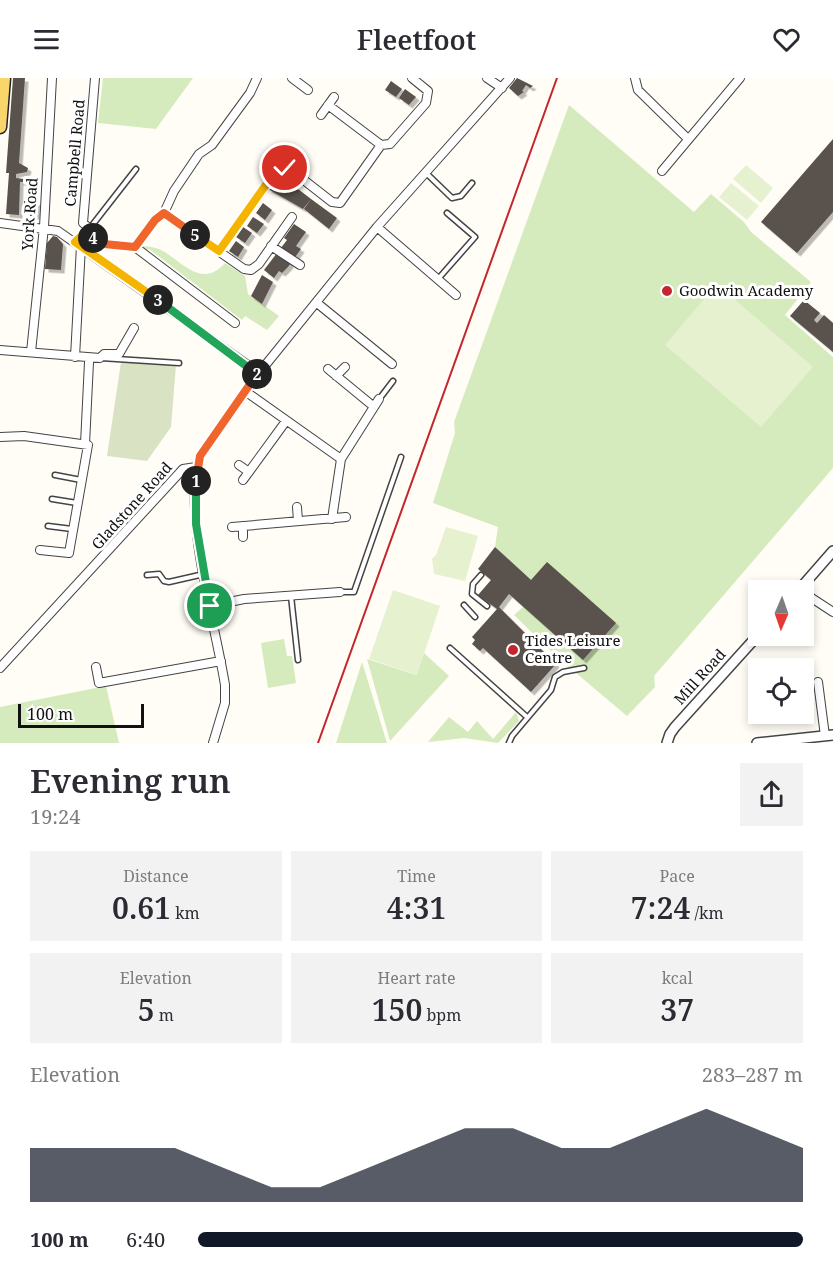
<!DOCTYPE html>
<html lang="en">
<head>
<meta charset="utf-8">
<style>
	:root { --surface:#fff; --page:#f2f2f3; --text:#2b2b33; --muted:#7c7c81; --accent:#111827 }
	body { margin:0; font-family:"Noto Serif",serif; background:var(--page); color:var(--text); height:100vh; display:flex; flex-direction:column; font-size:22px; white-space:nowrap }
	* { box-sizing:border-box; margin:0 }
	p { font-size:20px; color:var(--muted) }
	.icon { flex:none; width:33px; height:33px; fill:none; stroke:currentColor; stroke-width:2; stroke-linecap:round; stroke-linejoin:round }
	.map { position:relative; height:665px; overflow:hidden }
	.panel { display:flex; flex-direction:column; background:var(--surface); flex:1 }
	.panel>* { flex:none }
	.needle { width:39px; rotate:182deg }
	.fabs { position:absolute; left:748px; top:502px; display:grid; gap:12px }
	.fabs a { display:grid; place-items:center; width:66px; height:66px; border-radius:0px; background:var(--surface); box-shadow:0 3px 9px #0003; font-size:30px }
	.scale { position:absolute; left:18px; bottom:15px; width:126px; box-sizing:border-box; padding-left:6px; border:3px solid #111; border-top:0; font-size:16px; line-height:21px; white-space:nowrap; color:#111; -webkit-text-stroke:4px #fff; paint-order:stroke }
	.pin { position:absolute; display:grid; place-items:center; width:51px; height:51px; color:#fff; margin:-26px; border:3px solid #fff; border-radius:50%; box-shadow:0 2px 6px #0007 }
	.km { position:absolute; width:30px; height:30px; margin:-15px; border-radius:50%; background:#222; color:#fff; font-size:16px; line-height:30px; text-align:center }
	.round { display:grid; place-items:center; flex:none; width:63px; height:63px; border-radius:0px; background:var(--page) }
	.headline { display:flex; align-items:center; justify-content:space-between; height:102px; padding:0 30px }
	h1 { font-size:33px; font-weight:600; line-height:45px }
	.stats { display:grid; grid-template-columns:repeat(3,1fr); gap:9px; height:102px; padding:6px 30px }
	.stats div { display:grid; align-content:center; border-radius:0px; background:var(--page); text-align:center }
	.stats b { font-size:30px; font-weight:600 }
	.stats small { font-size:16px; font-weight:400 }
	.stats p { font-size:16px }
	.chart { height:168px; padding:12px 30px }
	.chart p { display:flex; justify-content:space-between }
	.chart svg { width:100%; height:108px; margin-top:6px; fill:var(--accent); opacity:.7 }
	ul { padding:0 30px; list-style:none; font-size:20px }
	li { display:grid; grid-template-columns:96px 72px 1fr; align-items:center; height:45px }
	li i { height:15px; border-radius:8px; background:var(--accent) }
	header { display:flex; justify-content:space-between; align-items:center; height:78px; padding:0 30px; background:var(--surface); font-size:27px; font-weight:600 }
	.map>svg:first-child { display:block }
	.green { fill:#d5ebbd }
	.cemetery { fill:#d9e3c4 }
	.pitch { fill:#e6f2cf }
	.building { fill:#5a524d; filter:url(#shadow) }
	.lines { fill:none; stroke-linecap:round; stroke-linejoin:round }
	.service-casing { stroke:#444; stroke-width:7 }
	.minor-casing { stroke:#444; stroke-width:10 }
	.tertiary-casing { stroke:#444; stroke-width:12 }
	.primary-casing { stroke:#222; stroke-width:15 }
	.service { stroke:#fff; stroke-width:4 }
	.minor { stroke:#fff; stroke-width:8 }
	.tertiary { stroke:#fff; stroke-width:9 }
	.primary { stroke:#f9d66b; stroke-width:12 }
	.rail { stroke:#c4262e; stroke-width:2 }
	.split-1-casing { stroke:#fff; stroke-width:12 }
	.split-2-casing { stroke:#fff; stroke-width:12 }
	.split-3-casing { stroke:#fff; stroke-width:12 }
	.split-4-casing { stroke:#fff; stroke-width:12 }
	.split-5-casing { stroke:#fff; stroke-width:12 }
	.split-6-casing { stroke:#fff; stroke-width:12 }
	.split-1 { stroke:#22a559; stroke-width:8 }
	.split-2 { stroke:#f0652b; stroke-width:8 }
	.split-3 { stroke:#22a559; stroke-width:8 }
	.split-4 { stroke:#f5b400; stroke-width:8 }
	.split-5 { stroke:#f0652b; stroke-width:8 }
	.split-6 { stroke:#f5b400; stroke-width:8 }
	.poi-dot { fill:#c4262e; stroke:#fff; stroke-width:2 }
	.labels { text-anchor:middle; stroke-width:6; stroke-linejoin:round; paint-order:stroke }
	.street-label { font-size:15px; fill:#111; stroke:#fff }
	.poi-label { font-size:15px; fill:#111; stroke:#fff; text-anchor:start }
</style>
</head>
<body>
<header><svg class="icon" aria-label="menu" viewBox="0 0 24 24"><path d="M4 6h16M4 12h16M4 18h16"/></svg>Fleetfoot<svg class="icon" aria-label="heart" viewBox="0 0 24 24"><path d="M12 20l-8-8c-3-5 5-10 8-4 3-6 11-1 8 4z"/></svg></header>
<div class="map">
<svg width="833" height="665" viewBox="0 0 833 665">
	<defs>
		<filter id="shadow"><feDropShadow dx="3.5" dy="3.5" stdDeviation="0" flood-color="#0004"/></filter>
	</defs>
	<rect width="100%" height="100%" fill="#fffdf5"/>
	<path class="green" d="M103,0H193L156,51L98,45Z
		M569,27L694,134L711,116L744,144L751,154L811,204L785,237L833,279V390L654,598L655,609L627,638L557,579L514,537L523,529L514,520L495,469L498,449L433,425L455,355L454,344Z
		M141,168C147,168 153,169 159,171C180,180 200,213 225,185L245,198L248,216L279,238L267,252L245,238L242,242L149,171L145,175L141,172Z
		M284,561L287,578H292L296,605L268,610L261,565Z
		M424,575L449,598L390,663L367,581L416,597Z
		M362,584L387,665H336L337,662Z
		M106,608L119,665H0V629Z
		M516,634L519,643L498,665L464,660L428,664L449,639L468,654L477,643L493,661Z"/>
	<path class="cemetery" d="M121,284L176,287L171,349L147,383L107,378Z"/>
	<path class="pitch" d="M746,87L773,110L761,125L733,101Z
		M731,105L759,128L747,142L719,119Z
		M717,206L813,289L761,349L665,267Z
		M446,449L478,458L465,503L434,496L432,481L436,477Z
		M393,512L440,528L417,597L369,581Z"/>
	<path class="building" d="M13,0H25L19,85L28,90L27,94L16,96V100L24,101V104H20L19,137L6,136L9,95H6Z
		M517,0L533,8L530,10L526,7L522,13L524,14L518,18L509,10Z
		M391,3L402,11L396,19L385,12Z
		M405,11L416,19L409,27L399,20Z
		M833,61V134L797,175L761,144Z
		M275,101L296,112L298,111L311,121L303,131L268,111Z
		M311,121L337,140L329,151L304,131Z
		M24,123L37,124L36,138H30V130L24,129Z
		M263,125L272,132L265,142L256,135Z
		M253,139L264,146L257,155L247,148Z
		M294,146L306,154L296,168L301,171L288,189L282,195L279,193L274,200L264,192L287,162L284,160Z
		M243,149L252,155L245,165L236,159Z
		M53,158L57,159L63,166L61,192L45,191L47,165Z
		M236,163L244,169L238,179L229,173Z
		M262,197L273,204L262,226L251,218Z
		M804,222L820,235L814,242L817,245L824,237L833,245V274L790,238Z
		M495,469L531,502L547,484L616,545L583,582L509,516L499,529L556,586L531,614L483,570L480,573L472,566L475,562L472,559L497,531L478,517L491,502L478,491Z"/>
	<g class="lines">
		<defs>
			<path id="service" d="M425,94L452,120L461,118L472,105
				M90,150L136,91
				M438,201L475,159L447,135
				M101,280L179,285
				M380,320L393,303
				M55,397L81,402
				M52,421L77,425
				M48,448L72,451
				M147,497L159,496L164,503L169,504L204,496
				M481,497L473,506L472,516L487,528
				M341,514H354L401,379
				M291,518L298,582
				M464,527L475,539
				M450,570L527,639
				M509,665L512,658L551,612L555,599L563,594L584,590"/>
			<path id="minor" d="M292,0L308,12
				M487,0L502,10
				M635,0L638,12L687,60
				M328,27L381,67
				M321,37L334,19
				M662,93L740,0
				M164,135L174,113L199,76L212,67L250,15L257,0
				M0,145L58,153L259,295
				M377,149L456,217
				M86,154L104,166L135,169L235,245
				M75,164L89,150L83,145L95,0
				M271,168L300,187
				M135,169L155,142L164,135L244,191L251,192L259,186L292,139
				M219,173L279,90L291,92L332,124L340,125L381,67L390,66L426,25L428,13L412,0
				M317,225L392,286
				M0,272L100,280L104,276H119L134,250
				M31,274L44,149L52,0
				M75,279L81,168
				M328,291L373,328
				M336,298L345,289
				M245,313L341,381
				M0,359L24,358L88,367L69,475L40,472
				M85,366L89,284
				M239,387L249,394
				M243,402L286,343
				M297,429L298,443
				M332,441L341,381L379,321
				M243,448V459
				M232,449L346,439
				M804,515L833,534
				M210,528L244,521L340,514
				M96,589L99,605L221,583
				M0,590L183,391L196,389
				M818,604L825,658
				M213,665L225,625V607C215,544 182,437 200,378L259,295L377,149L510,0"/>
			<path id="tertiary" d="M798,513L833,473
				M667,665L670,656L675,649L759,556
				M757,665L833,657"/>
			<path id="primary" d="M0,49L4,0"/>
		</defs>
		<use href="#service" class="service-casing"/>
		<use href="#minor" class="minor-casing"/>
		<use href="#tertiary" class="tertiary-casing"/>
		<use href="#primary" class="primary-casing"/>
		<use href="#service" class="service"/>
		<use href="#minor" class="minor"/>
		<use href="#tertiary" class="tertiary"/>
		<use href="#primary" class="primary"/>
		<path class="rail" d="M318,665L557,0"/>
	</g>
	<g class="lines">
		<defs>
			<path id="split-1" d="M196,403V446L210,528"/>
			<path id="split-2" d="M196,403L200,378L257,296"/>
			<path id="split-3" d="M158,222L257,296"/>
			<path id="split-4" d="M93,160L86,154L75,164L158,222"/>
			<path id="split-5" d="M93,160L104,166L135,169L155,142L164,135L195,157"/>
			<path id="split-6" d="M195,157L219,173L275,94L285,90"/>
		</defs>
		<use href="#split-1" class="split-1-casing"/>
		<use href="#split-2" class="split-2-casing"/>
		<use href="#split-3" class="split-3-casing"/>
		<use href="#split-4" class="split-4-casing"/>
		<use href="#split-5" class="split-5-casing"/>
		<use href="#split-6" class="split-6-casing"/>
		<use href="#split-1" class="split-1"/>
		<use href="#split-2" class="split-2"/>
		<use href="#split-3" class="split-3"/>
		<use href="#split-4" class="split-4"/>
		<use href="#split-5" class="split-5"/>
		<use href="#split-6" class="split-6"/>
	</g>
	<g class="poi-dot">
		<circle cx="667" cy="213" r="6"/>
		<circle cx="513" cy="572" r="6"/>
	</g>
	<g class="labels">
		<g class="street-label">
			<text transform="translate(75 75) rotate(-85)" y="5">Campbell Road</text>
			<text transform="translate(30 136) rotate(-86)" y="5">York Road</text>
			<text transform="translate(132 428) rotate(-48)" y="5">Gladstone Road</text>
			<text transform="translate(700 599) rotate(-48)" y="5">Mill Road</text>
		</g>
		<g class="poi-label">
			<text x="679" y="218">Goodwin Academy</text>
			<text x="525" y="568">Tides Leisure<tspan x="525" dy="17">Centre</tspan></text>
		</g>
	</g>
</svg>
<div class="fabs">
<a><svg class="needle" viewBox="-14 -14 28 28"><path d="M0-13l5 13h-10z" fill="#e53935"/><path d="M0 13l5-13h-10z" fill="#7c7c81"/></svg></a>
<a><svg class="icon" aria-label="locate" viewBox="0 0 24 24"><circle cx="12" cy="12" r="6"/><path d="M12 2v4M12 18v4M2 12h4M18 12h4"/></svg></a>
</div>
<div class="scale">100 m</div>
<div class="pin" style="left:210px;top:528px;background:#1e9e55"><svg class="icon" aria-label="arrive" viewBox="0 0 24 24"><path d="M6 21V4h12l-3 4 3 4H6"/></svg></div>
<div class="pin" style="left:285px;top:90px;background:#d93025"><svg class="icon" aria-label="check" viewBox="0 0 24 24"><path d="M5 12l5 5 9-10"/></svg></div>
<b class="km" style="left:196px;top:403px">1</b>
<b class="km" style="left:257px;top:296px">2</b>
<b class="km" style="left:158px;top:222px">3</b>
<b class="km" style="left:93px;top:160px">4</b>
<b class="km" style="left:195px;top:157px">5</b>
</div>
<section class="panel">
<div class="headline"><div><h1>Evening run</h1><p>19:24</p></div><a class="round"><svg class="icon" aria-label="share" viewBox="0 0 24 24"><path d="M12 15V3M7 8l5-5 5 5M5 13v7h14v-7"/></svg></a></div>
<div class="stats">
<div><p>Distance</p><b>0.61<small> km</small></b></div>
<div><p>Time</p><b>4:31</b></div>
<div><p>Pace</p><b>7:24<small> /km</small></b></div>
</div>
<div class="stats">
<div><p>Elevation</p><b>5<small> m</small></b></div>
<div><p>Heart rate</p><b>150<small> bpm</small></b></div>
<div><p>kcal</p><b>37</b></div>
</div>
<div class="chart"><p><span>Elevation</span>283–287 m</p>
<svg viewBox="0 0 160 44" preserveAspectRatio="none"><path d="M0 44V22L10 22L20 22L30 22L40 30L50 38L60 38L70 30L80 22L90 14L100 14L110 22L120 22L130 14L140 6L150 14L160 22V44z"/></svg>
</div>
<ul>
<li><b>100 m</b>6:40<i style="width:100%"></i></li>
</ul>
</section>
</body>
</html>
